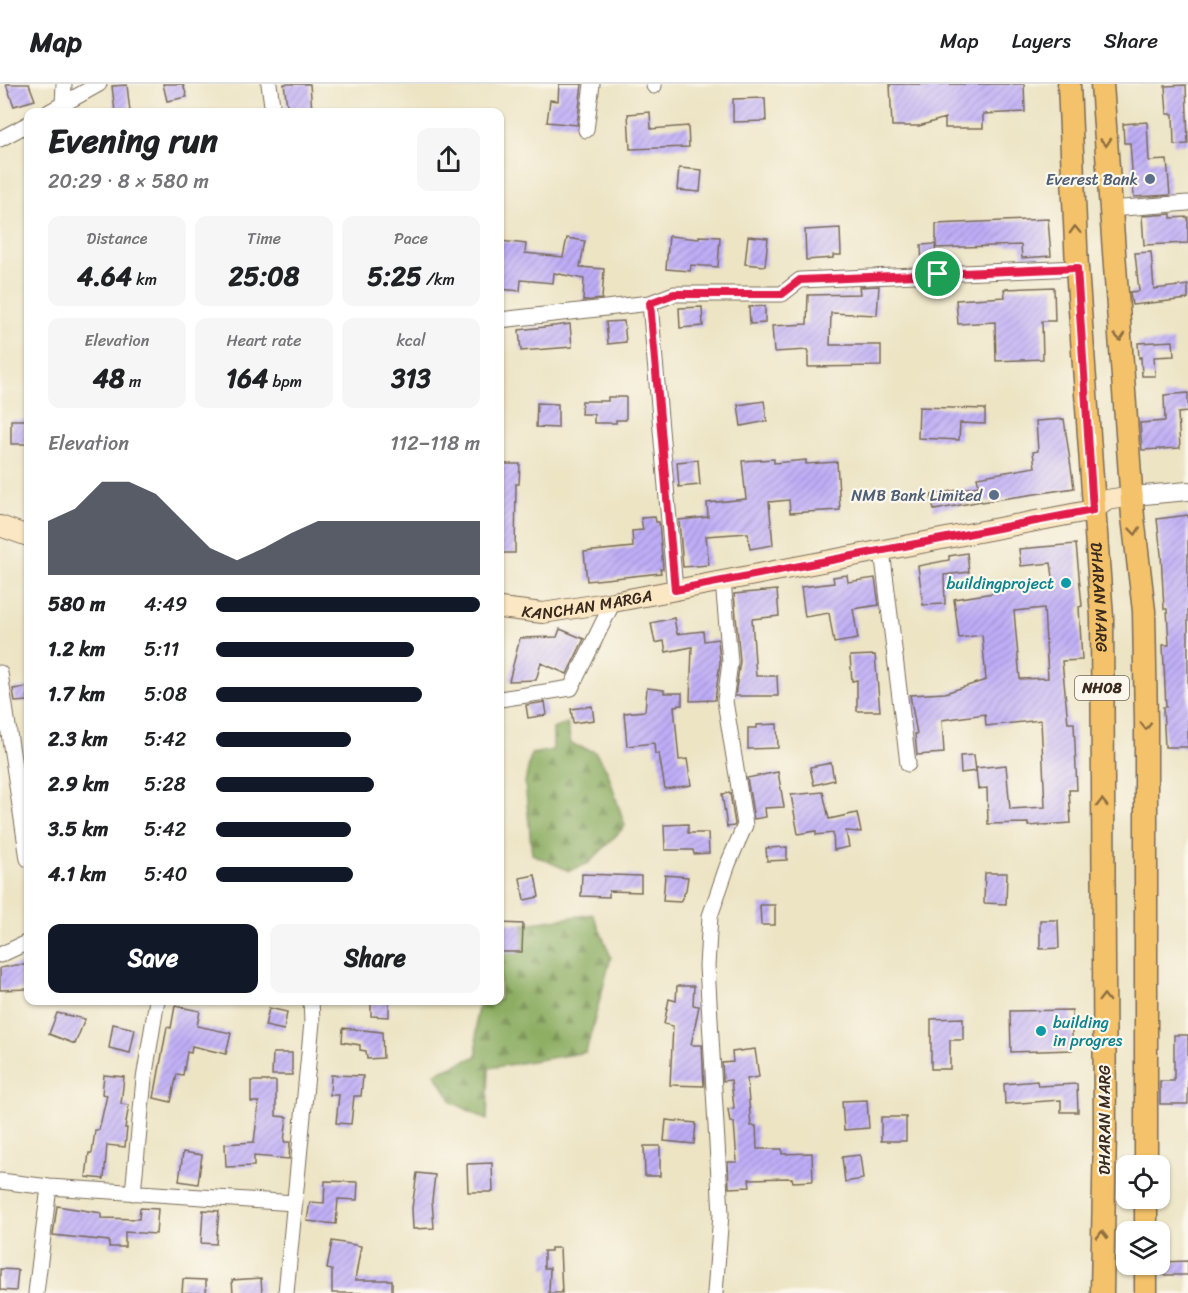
<!DOCTYPE html>
<html lang="en">
<head>
<meta charset="utf-8">
<style>
	:root { --surface:#fff; --page:#f6f6f6; --text:#202124; --muted:#757577; --line:#e0e0e0; --accent:#111827 }
	body { margin:0; font-family:Sriracha,sans-serif; background:var(--page); color:var(--text); height:100vh; display:flex; flex-direction:column; font-size:22px; white-space:nowrap }
	* { box-sizing:border-box; margin:0 }
	p { font-size:20px; color:var(--muted) }
	.icon { flex:none; width:33px; height:33px; fill:none; stroke:currentColor; stroke-width:2; stroke-linecap:round; stroke-linejoin:round }
	.map { position:relative; flex:1; overflow:hidden }
	.sheet { position:absolute; left:24px; top:24px; width:480px; height:897px; display:flex; flex-direction:column; background:var(--surface); border-radius:12px; box-shadow:0 2px 4px #0004 }
	.sheet>* { flex:none }
	.fabs { position:absolute; left:1116px; top:1071px; display:grid; gap:12px }
	.fabs a { display:grid; place-items:center; width:54px; height:54px; border-radius:12px; background:var(--surface); box-shadow:0 2px 4px #0004; font-size:30px }
	.pin { position:absolute; display:grid; place-items:center; width:51px; height:51px; color:#fff; margin:-26px; border:3px solid #fff; border-radius:50%; box-shadow:0 2px 6px #0007 }
	.round { display:grid; place-items:center; flex:none; width:63px; height:63px; border-radius:12px; background:var(--page) }
	.summary { display:flex; align-items:center; justify-content:space-between; height:102px; padding:0 24px }
	h1 { font-size:33px; font-weight:700; line-height:45px }
	.metrics { display:grid; grid-template-columns:repeat(3,1fr); gap:9px; height:102px; padding:6px 24px }
	.metrics div { display:grid; align-content:center; border-radius:12px; background:var(--page); text-align:center }
	.metrics b { font-size:26px; font-weight:700 }
	.metrics small { font-size:16px; font-weight:400 }
	.metrics p { font-size:16px }
	.chart { height:168px; padding:12px 24px }
	.chart p { display:flex; justify-content:space-between }
	.chart svg { width:100%; height:108px; margin-top:6px; fill:var(--accent); opacity:.7 }
	.primary-button { display:flex; gap:12px; margin-top:auto; padding:12px 24px }
	.primary-button a { flex:1; height:69px; border-radius:12px; background:var(--accent); color:#fff; font-size:24px; font-weight:700; line-height:69px; text-align:center }
	.primary-button a+a { background:var(--page); color:var(--text) }
	ul { padding:0 24px; list-style:none; font-size:20px }
	li { display:grid; grid-template-columns:96px 72px 1fr; align-items:center; height:45px }
	li i { height:15px; border-radius:8px; background:var(--accent) }
	header { display:flex; align-items:center; gap:36px; box-sizing:border-box; height:84px; padding:0 30px; background:var(--surface); border-bottom:2px solid var(--line) }
	header strong { font-size:28px }
	nav { display:flex; gap:33px; margin-inline-start:auto; font-size:21px }
	.map>svg:first-child { display:block }
	.forest { fill:url(#forest-firs); stroke:#646c40; stroke-width:1.5 }
	.building { fill:url(#building-hatch); fill-rule:evenodd }
	.lines { fill:none; stroke-linecap:round; stroke-linejoin:round }
	.minor-casing { stroke:#796b58; stroke-width:17 }
	.tertiary-casing { stroke:#796b58; stroke-width:20 }
	.secondary-casing { stroke:#796b58; stroke-width:22 }
	.primary-casing { stroke:#796b58; stroke-width:25 }
	.minor { stroke:#fff; stroke-width:15 }
	.tertiary { stroke:#fff; stroke-width:18 }
	.secondary { stroke:#fbe7c3; stroke-width:20 }
	.primary { stroke:#f4c26a; stroke-width:22 }
	.oneway { stroke:#8e6e40 }
	.route-casing { stroke:#fff; stroke-width:12 }
	.route { stroke:#e11d48; stroke-width:8 }
	.service-dot { fill:#5c6f8a; stroke:#fbf7ec; stroke-width:2 }
	.culture-dot { fill:#0f9aa8; stroke:#fbf7ec; stroke-width:2 }
	.labels { text-anchor:middle; stroke-width:4.5; stroke-linejoin:round; paint-order:stroke }
	.shield { fill:#fbf7ec; stroke:#75685c; stroke-width:1.5 }
	.shield-label { font-size:15px; font-weight:bold; fill:#3b2a1e }
	.service-label { font-size:16px; fill:#4e5e75; stroke:#fbf7ec; text-anchor:end }
	.culture-label { font-size:16px; fill:#0d838f; stroke:#fbf7ec; text-anchor:end }
	.street-label { font-size:16px; fill:#3b2a1e; stroke:#fbf7ec }
</style>
</head>
<body>
<header>
<strong>Map</strong>
<nav><a>Map</a><a>Layers</a><a>Share</a></nav>
</header>
<div class="map">
<svg width="1188" height="1209" viewBox="0 0 1188 1209">
	<defs>
		<pattern id="forest-firs" width="22" height="20" patternUnits="userSpaceOnUse" patternTransform="scale(1.5)"><rect width="22" height="20" fill="#8cad62"/><path d="M5 1l3.5 6h-7zM16 11l3.5 6h-7z" fill="#748d50"/></pattern>
		<pattern id="building-hatch" width="6" height="6" patternUnits="userSpaceOnUse" patternTransform="scale(1.5)"><rect width="6" height="6" fill="#bfaef8"/><path d="M-1 1l2-2M0 6l6-6M5 7l2-2" fill="none" stroke="#9c8ec8"/></pattern>
	</defs>
	<rect width="100%" height="100%" fill="#fbf7ec"/>
	<filter id="ink" filterUnits="userSpaceOnUse"><feTurbulence type="fractalNoise" baseFrequency=".0167" numOctaves="2"/><feDisplacementMap in="SourceGraphic" scale="12" xChannelSelector="R" yChannelSelector="G"/><feConvolveMatrix kernelMatrix="1 2 1 2 8 2 1 2 1" color-interpolation-filters="sRGB"/></filter>
	<filter id="wash" filterUnits="userSpaceOnUse"><feTurbulence type="fractalNoise" baseFrequency=".008" numOctaves="4" result="noise"/><feDisplacementMap in="SourceGraphic" scale="24" xChannelSelector="R" yChannelSelector="G"/><feGaussianBlur stdDeviation="1.35" result="paint"/><feColorMatrix in="noise" values="0 0 0 0 0 0 0 0 0 0 0 0 0 0 0 0 0 1.4 0 .05"/><feComposite in="paint" operator="in"/></filter>
	<g filter="url(#wash)">
		<rect width="100%" height="100%" fill="#ede4c4"/>
		<path class="forest" d="M567,639L571,660L595,668L607,686L625,742L589,779L569,787L532,770L525,699L531,670L553,666V645Z
			M593,830L611,873L586,968L489,984L487,1036L452,1018L435,989L477,972L476,935L479,917L500,916V863L519,841Z"/>
		<g id="blocks">
			<path class="building" d="M6,0H29L35,16L14,22Z
				M163,0H183L187,13L167,17Z
				M284,0H310L312,28H288Z
				M559,0H582L577,41L547,38L550,16L558,17Z
				M890,0H1024L1025,28L983,30V44H945V34L919,42H892Z
				M127,1L130,28H115L112,2Z
				M1186,1L1188,60L1174,61L1173,30H1167L1165,2Z
				M765,14L766,37L733,38V15Z
				M650,28L651,45L688,42L689,63L630,65L628,30Z
				M1147,38L1149,77L1167,76L1170,111L1134,113L1130,59H1124L1123,40Z
				M679,84L702,86L700,108L677,106Z
				M1171,130V134L1188,133V159L1144,161L1142,132Z
				M1048,135L1051,172L1022,174L1021,161L936,164V140Z
				M840,144L841,171H833V174L806,176L805,146Z
				M669,152L699,155V152L720,153L718,183L691,181L690,187L666,185Z
				M748,152L768,154L765,182L745,180Z
				M567,154L585,157L580,183L604,185L602,215L583,217L584,195L554,189L553,199L521,196L520,207L500,205L501,157L526,160L525,169L563,173Z
				M935,160L936,180L922,181L921,161Z
				M1151,168L1154,205L1188,201V215L1132,221L1130,208L1139,207L1135,169Z
				M879,202L877,231L831,229L830,261H881V282L808,283V266L774,268L772,242L807,240L808,211L860,210L859,203Z
				M1054,203L1055,237H1042L1043,275L996,277L995,238L958,240L956,216L1005,213L1004,205Z
				M765,222V239L750,240L749,223Z
				M702,223L703,242L680,244L679,224Z
				M624,237L626,258L608,260L606,238Z
				M570,240L572,263L521,267L519,246Z
				M1173,257L1174,272L1154,273L1155,292H1142L1141,273L1139,274L1138,259Z
				M1188,309V328L1178,329L1180,364L1142,366L1140,339L1165,337L1164,311Z
				M608,313H626V336H616V339H594V330H581L582,317H608Z
				M764,317L767,337L741,342L738,321Z
				M537,319L558,320V344L536,343Z
				M919,323L985,325V340L960,339L959,356L918,354Z
				M1064,335L1074,404L982,418L981,417L934,426L931,411L979,402L977,393L1035,383L1033,368L1038,367L1036,337Z
				M11,336H28V360H11Z
				M774,375V379L806,376V380L837,378L840,426L790,429L789,416L769,418L773,461L750,465L748,449L706,452L709,481L683,483L679,436L708,433L707,419L746,415L742,377Z
				M698,376L700,401L679,403L677,378Z
				M500,380H520L519,400H516L515,469H500Z
				M1188,431V663H1165L1163,623H1166L1163,561H1169L1167,525H1164L1161,470L1157,435Z
				M655,433L656,438H659L663,485H660L661,489L587,497L584,468L633,463L632,447L643,446L641,434Z
				M1076,460L1082,522L1079,523L1082,576L1062,577L1068,639H1074L1077,706H1069L1071,739L1028,742V739L988,740L987,704L978,705L976,684L1006,681L1010,725L1045,723L1041,636L986,642L985,630L942,636L944,669L917,671L915,650H917L910,611L945,609L986,596L982,551L959,554L954,515L1054,500L1051,479L1021,482L1019,465ZM1044,524L1048,594L1020,595L1014,527Z
				M967,469L969,488L944,491L945,520L923,521L918,482L949,476V472Z
				M847,491L848,498L875,494L879,521L853,525L858,555L834,559L829,529L805,533L801,503L834,499L833,493Z
				M777,506L779,532L752,535L756,592H777L778,612H735L740,577L734,510Z
				M674,534L677,550L703,547L704,557L718,555L720,578L715,616L690,617L692,563L666,568L664,557L655,559L651,539Z
				M560,545L584,555L567,590L541,579L536,596L509,597L520,554L557,553Z
				M875,571L880,627H857V596L852,597L850,572Z
				M27,603L28,617L15,618L13,605Z
				M647,604L664,606V609H682V621L674,622L679,676L687,675L691,701L665,705L659,670H655L654,659L627,662L624,629L645,627Z
				M545,618L547,631L528,634L526,621Z
				M592,622L594,636L573,639L571,625Z
				M777,640L778,664L748,665V644H757V641Z
				M974,671L976,687L961,689L960,672Z
				M831,679L834,696L814,701L810,683Z
				M778,688L784,723L765,724L766,733L754,735L747,694Z
				M823,708L829,735L857,729L861,748L846,747L849,763L834,766L833,749L816,751V747L798,750L791,711Z
				M730,709L735,740L734,742L727,743L722,710Z
				M688,740V749H708L709,769L694,770L693,766H665L664,741Z
				M787,763V776L767,777L766,764Z
				M985,789H1007L1006,820L984,819Z
				M582,790L641,792V808L609,807V813L581,812Z
				M535,791L539,813L524,816L520,794Z
				M665,791L688,793L686,806L680,818L663,817Z
				M760,821H775V841H761Z
				M1040,836H1058L1059,864L1040,865Z
				M500,839L523,840L522,868H500Z
				M16,881H28V905L0,906V884Z
				M677,902H694L693,921L699,922L691,961H702L704,1002L670,1001L673,942L664,940L669,915L676,917Z
				M371,916H389V933L371,932Z
				M175,922L200,927L197,942L231,949L226,970L192,962L191,969L187,968L183,991L177,990L171,1018L154,1014L167,943L171,944Z
				M269,924L287,928L284,946L265,942Z
				M1072,926V966L1011,968L1010,927Z
				M57,929L85,935L75,960L49,950Z
				M963,934V956H950V985H931V935Z
				M113,940L135,945L130,969L109,964Z
				M343,944L382,948L383,974L367,975L366,967L360,966V961L342,958Z
				M1174,951H1188V1020H1160V997H1174Z
				M755,965L759,993L747,995L751,1042H756L757,1065H782V1070L812,1069L813,1097L793,1098L792,1094L749,1095L750,1103L729,1104L728,1078H737L734,1038H730L728,1025L734,1024L731,996L723,997L722,979L733,978L732,968Z
				M273,969H292V991H272Z
				M104,991L124,993L121,1020L129,1021L125,1044H127L125,1063L107,1061L104,1095L86,1093L89,1069H92L95,1046H99L107,1011L102,1010Z
				M331,991L363,992L361,1012H354L351,1040L336,1039L339,1011H330Z
				M251,997H276V1032L287,1033L284,1058H290L289,1075L254,1072V1082L226,1083L225,1060L254,1058L259,1018H251Z
				M1037,997L1038,1002L1077,1000L1078,1028H1061V1016L1005,1020L1004,1000Z
				M867,1016L869,1044L844,1046L842,1017Z
				M881,1033H906V1057H881Z
				M666,1036L696,1039L694,1060L664,1057Z
				M644,1062H660V1092H645Z
				M183,1068L202,1071L198,1100L179,1097Z
				M860,1071L863,1095L845,1098L842,1073Z
				M492,1079L493,1108H468L467,1080Z
				M417,1089L435,1091L432,1116L434,1144L413,1145L412,1124Z
				M325,1097L358,1098L357,1116L338,1115L336,1140L307,1137L310,1118L324,1119Z
				M57,1122L101,1129V1134L139,1135L140,1124L158,1125L156,1150L125,1148V1163H109V1157L53,1151Z
				M203,1126L219,1127L216,1160L201,1159Z
				M332,1157L361,1162L355,1196H392V1209H332V1186L327,1185Z
				M551,1164H560L562,1209H549L550,1184H544V1167H551Z
				M1188,1177V1191H1162V1178Z
				M0,1185L18,1186L16,1207L0,1206Z
				M261,1194L262,1209H233L232,1196Z
				M183,1195L206,1196V1209H182Z"/>
		</g>
	</g>
	<g filter="url(#ink)">
		<use href="#blocks" fill-opacity="0" stroke="#796b58" stroke-width="1.5"/>
		<g class="lines">
			<defs>
				<path id="minor" d="M269,0L273,28
					M654,2V0
					M63,21L64,0
					M49,28L99,0
					M586,46L592,0
					M0,55L28,40
					M1110,125L1188,119
					M500,236L650,219
					M882,466L908,680
					M675,506L650,219L674,210H782L800,196L1077,184
					M0,589L28,775
					M500,615L571,604L613,518
					M0,871L28,858
					M0,1097L49,1103L295,1119
					M133,1109L144,995L157,916
					M36,1209L49,1103
					M286,1209L312,938L311,916
					M715,1209L721,1130L707,882L710,832L728,780L745,741L725,617L730,578L723,497"/>
				<path id="tertiary" d="M1133,412L1188,407"/>
				<g id="secondary">
					<path d="M0,442L28,452"/>
					<path id="s1" d="M500,524L543,529L613,518L1093,426L1107,416L1133,412"/>
				</g>
				<g id="primary">
					<path id="s2" d="M1069,0L1077,184L1102,533L1105,1046L1102,1209"/>
					<path d="M1102,0L1133,433L1144,527L1146,638V1082"/>
					<path d="M1146,1114V1148"/>
					<path d="M1146,1209V1180"/>
				</g>
			</defs>
			<use href="#minor" class="minor-casing"/>
			<use href="#tertiary" class="tertiary-casing"/>
			<use href="#secondary" class="secondary-casing"/>
			<use href="#primary" class="primary-casing"/>
			<use href="#minor" class="minor"/>
			<use href="#tertiary" class="tertiary"/>
			<use href="#secondary" class="secondary"/>
			<use href="#primary" class="primary"/>
		</g>
		<defs><path id="oneway-chevron" d="M-2-3.5L2.5 0L-2 3.5" fill="none" stroke-width="1.6" stroke-linecap="round" stroke-linejoin="round" transform="scale(1.5)"/></defs>
		<g class="oneway">
			<use href="#oneway-chevron" transform="translate(1106 58) rotate(86)"/>
			<use href="#oneway-chevron" transform="translate(1075 146) rotate(-92)"/>
			<use href="#oneway-chevron" transform="translate(1120 253) rotate(86)"/>
			<use href="#oneway-chevron" transform="translate(1135 447) rotate(84)"/>
			<use href="#oneway-chevron" transform="translate(1146 642) rotate(90)"/>
			<use href="#oneway-chevron" transform="translate(1102 719) rotate(-90)"/>
			<use href="#oneway-chevron" transform="translate(1104 914) rotate(-90)"/>
			<use href="#oneway-chevron" transform="translate(1102 1151) rotate(-90)"/>
		</g>
	</g>
	<g class="lines" filter="url(#ink)">
		<defs>
			<path id="route" d="M1077,184L1093,426L675,506L650,219L674,210H782L800,196Z"/>
		</defs>
		<use href="#route" class="route-casing"/>
		<use href="#route" class="route"/>
	</g>
	<g class="service-dot">
		<circle cx="1150" cy="95" r="6"/>
		<circle cx="994" cy="411" r="6"/>
	</g>
	<g class="culture-dot">
		<circle cx="1066" cy="499" r="6"/>
		<circle cx="1041" cy="947" r="6"/>
	</g>
	<g class="labels">
		<rect class="shield" x="1075" y="592" width="54" height="24" rx="4.5"/>
		<g class="shield-label">
			<text x="1102" y="609">NH08</text>
		</g>
		<g class="service-label">
			<text x="1138" y="101">Everest Bank</text>
			<text x="982" y="417">NMB Bank Limited</text>
		</g>
		<g class="culture-label">
			<text x="1054" y="505">buildingproject</text>
			<text x="1053" y="944" text-anchor="start">building<tspan x="1053" dy="18">in progres</tspan></text>
		</g>
		<g class="street-label">
			<text dy="6" stroke="none"><textPath href="#s2" startOffset="514">DHARAN MARG</textPath></text>
			<text dy="6" stroke="none"><textPath href="#s1" startOffset="88">KANCHAN MARGA</textPath></text>
			<text transform="translate(1104 1036) rotate(-90)" y="6">DHARAN MARG</text>
		</g>
	</g>
</svg>
<div class="fabs">
<a><svg class="icon" aria-label="locate" viewBox="0 0 24 24"><circle cx="12" cy="12" r="6"/><path d="M12 2v4M12 18v4M2 12h4M18 12h4"/></svg></a>
<a><svg class="icon" aria-label="layers" viewBox="0 0 24 24"><path d="M12 4l9 5-9 5-9-5zM3 14l9 5 9-5"/></svg></a>
</div>
<div class="pin" style="left:938px;top:190px;background:#1e9e55"><svg class="icon" aria-label="arrive" viewBox="0 0 24 24"><path d="M6 21V4h12l-3 4 3 4H6"/></svg></div>
<section class="sheet">
<div class="summary"><div><h1>Evening run</h1><p>20:29 · 8 × 580 m</p></div><a class="round"><svg class="icon" aria-label="share" viewBox="0 0 24 24"><path d="M12 15V3M7 8l5-5 5 5M5 13v7h14v-7"/></svg></a></div>
<div class="metrics">
<div><p>Distance</p><b>4.64<small> km</small></b></div>
<div><p>Time</p><b>25:08</b></div>
<div><p>Pace</p><b>5:25<small> /km</small></b></div>
</div>
<div class="metrics">
<div><p>Elevation</p><b>48<small> m</small></b></div>
<div><p>Heart rate</p><b>164<small> bpm</small></b></div>
<div><p>kcal</p><b>313</b></div>
</div>
<div class="chart"><p><span>Elevation</span>112–118 m</p>
<svg viewBox="0 0 160 44" preserveAspectRatio="none"><path d="M0 44V22L10 17L20 6L30 6L40 11L50 22L60 33L70 38L80 33L90 27L100 22L110 22L120 22L130 22L140 22L150 22L160 22V44z"/></svg>
</div>
<ul>
<li><b>580 m</b>4:49<i style="width:100%"></i></li>
<li><b>1.2 km</b>5:11<i style="width:75%"></i></li>
<li><b>1.7 km</b>5:08<i style="width:78%"></i></li>
<li><b>2.3 km</b>5:42<i style="width:51%"></i></li>
<li><b>2.9 km</b>5:28<i style="width:60%"></i></li>
<li><b>3.5 km</b>5:42<i style="width:51%"></i></li>
<li><b>4.1 km</b>5:40<i style="width:52%"></i></li>
</ul>
<div class="primary-button"><a>Save</a><a>Share</a></div>
</section>
</div>
</body>
</html>
